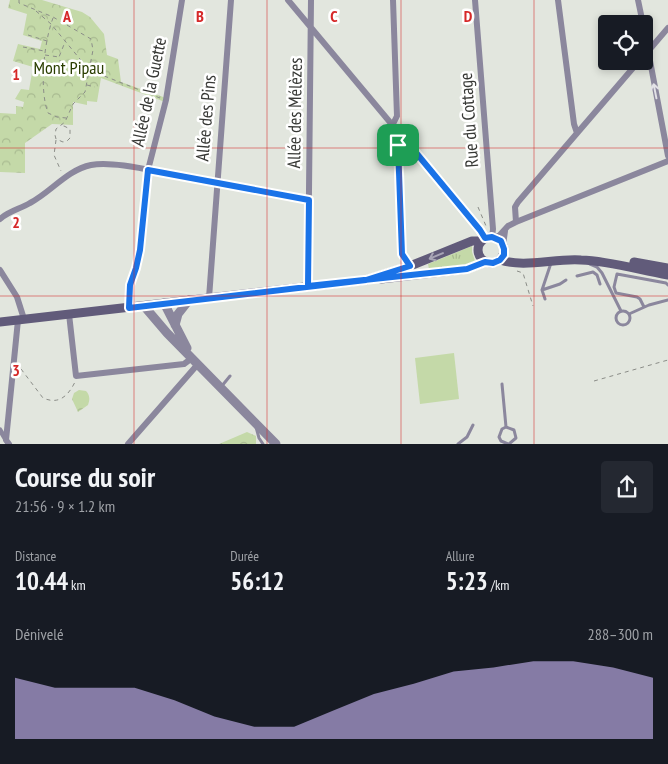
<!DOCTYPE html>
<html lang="fr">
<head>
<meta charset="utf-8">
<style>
	:root { --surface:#171b24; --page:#242831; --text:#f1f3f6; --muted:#9ea1a6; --accent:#b4a4dc }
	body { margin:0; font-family:"PT Sans Narrow",sans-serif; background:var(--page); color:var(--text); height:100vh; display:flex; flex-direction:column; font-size:19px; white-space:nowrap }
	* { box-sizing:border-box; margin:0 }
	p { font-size:16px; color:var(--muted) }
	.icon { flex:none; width:28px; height:28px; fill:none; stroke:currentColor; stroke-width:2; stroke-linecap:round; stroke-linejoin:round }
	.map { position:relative; height:444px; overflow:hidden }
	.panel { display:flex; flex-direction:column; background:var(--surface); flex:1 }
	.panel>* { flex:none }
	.buttons { position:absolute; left:598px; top:15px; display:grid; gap:10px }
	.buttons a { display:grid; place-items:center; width:55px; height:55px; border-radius:5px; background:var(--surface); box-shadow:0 2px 8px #0003; font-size:25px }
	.pin { position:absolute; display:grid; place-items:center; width:42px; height:42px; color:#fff; margin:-21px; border-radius:10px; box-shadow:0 2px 8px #0006 }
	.round { display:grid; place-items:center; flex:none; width:52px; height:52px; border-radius:5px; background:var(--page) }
	.headline { display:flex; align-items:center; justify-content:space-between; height:85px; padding:0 15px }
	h1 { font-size:28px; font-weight:700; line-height:38px }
	.metrics { display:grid; grid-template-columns:repeat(3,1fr); gap:8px; height:85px; padding:5px 15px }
	.metrics div { display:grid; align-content:center }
	.metrics b { font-size:25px; font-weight:700 }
	.metrics small { font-size:14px; font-weight:400 }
	.metrics p { font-size:14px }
	.chart { height:140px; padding:10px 15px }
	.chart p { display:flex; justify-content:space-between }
	.chart svg { width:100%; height:90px; margin-top:5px; fill:var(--accent); opacity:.7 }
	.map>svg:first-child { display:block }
	.grass { fill:url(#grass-tufts) }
	.forest { fill:url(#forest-crowns) }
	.pitch { fill:#c4d9a8 }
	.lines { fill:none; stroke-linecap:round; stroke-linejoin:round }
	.path { stroke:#8b8d88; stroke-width:1; stroke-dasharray:4 4; stroke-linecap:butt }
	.service { stroke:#8b879d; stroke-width:3 }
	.pedestrian { stroke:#8b879d; stroke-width:5 }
	.minor { stroke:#8b879d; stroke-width:6 }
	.tertiary { stroke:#8b879d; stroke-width:9 }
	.secondary { stroke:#615b7a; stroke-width:9 }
	.oneway { stroke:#e2e1e6 }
	.oneway2 { stroke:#a8a5b6 }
	.route-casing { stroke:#fff; stroke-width:10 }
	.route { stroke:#1a73e8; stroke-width:6 }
	.grid { fill:none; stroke:#d62828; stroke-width:1; stroke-opacity:0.55 }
	.labels { text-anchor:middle; stroke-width:5; stroke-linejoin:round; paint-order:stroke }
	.park-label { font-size:18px; fill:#2a3d01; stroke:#fff }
	.street-label { font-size:18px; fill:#373835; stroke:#fff }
	.grid-label { font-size:16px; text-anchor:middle; font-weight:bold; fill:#d62828; stroke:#fff; stroke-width:5; stroke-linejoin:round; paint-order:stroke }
</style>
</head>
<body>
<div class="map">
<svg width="668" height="444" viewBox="0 0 668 444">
	<defs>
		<pattern id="grass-tufts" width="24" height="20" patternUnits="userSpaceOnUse" patternTransform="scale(1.25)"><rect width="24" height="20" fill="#c4d9a8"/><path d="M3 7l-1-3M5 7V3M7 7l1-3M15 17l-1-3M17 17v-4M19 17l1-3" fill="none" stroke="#a9bb91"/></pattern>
		<pattern id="forest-crowns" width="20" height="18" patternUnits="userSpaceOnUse" patternTransform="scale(1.25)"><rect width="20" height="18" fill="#c4d9a8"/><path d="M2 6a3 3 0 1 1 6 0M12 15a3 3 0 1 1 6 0" fill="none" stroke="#a9bb91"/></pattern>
	</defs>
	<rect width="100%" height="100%" fill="#e2e6de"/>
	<path class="grass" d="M472,246V252L475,261L465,266L429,269L428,264Z"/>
	<path class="forest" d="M10,0H42L82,12L90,17L104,34L107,55L118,59L121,82L166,98L165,102L101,78L97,102L87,101V105L73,102V125L52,124L25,143V173L0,172V113L16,114V106L23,107L24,102L15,99L21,89L29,90L33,67L13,61L18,44L40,49L42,41L23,35L27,14L8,8Z
		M79,390L86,391C90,395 90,400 88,405L78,412L72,399L74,393Z
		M247,432L256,436V444H219Z"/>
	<path class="pitch" d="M454,353L459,399L420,404L415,358Z"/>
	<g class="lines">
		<path class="path" d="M19,0V3L53,17L91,39L93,50L85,92L73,104L65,122L56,129L55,135L56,139L63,142L67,141L70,138V129L64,126H60
			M36,11L51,24L89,70L160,98
			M53,18C44,42 39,89 48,113L57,117L66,118
			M28,35L47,41
			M23,47L44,51
			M45,55L59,57
			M61,64L59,57L65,42
			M87,85L95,87
			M56,140L54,155L61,171
			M478,207L486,226
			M517,271L523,273L533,306
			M21,369L43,398C59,405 68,396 75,382
			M594,381L668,360"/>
		<path class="service" d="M590,264L597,267L602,273L621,311
			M577,276L593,272L597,275L600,284
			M542,290L560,284L566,280
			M545,299L542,290L551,263
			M644,307L640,299L637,297L616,293L614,287L617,274L666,283L668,285
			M616 318a7 7 0 1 1 14 0a7 7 0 1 1-14 0Z
			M629,314L649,305L668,300
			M502,384L506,427
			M221,387L230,376
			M256,427L259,438L263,444
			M458,444L467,437L473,425
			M508,444L501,441L499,437L502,429L506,427L514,430L516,438L509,444"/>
		<path class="pedestrian" d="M0,430L6,440"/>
		<path class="minor" d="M288,0L480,230L485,238
			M393,0L397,116L393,124
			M475,0L493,229L492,237
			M558,0L574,124L577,133
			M638,0L643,24
			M644,29L668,156
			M644,56L668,28
			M403,137L398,145L402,251L404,257L410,266
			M0,219C9,211 20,209 30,203C51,192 67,170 91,165C112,161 149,170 170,174C217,183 263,192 309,200
			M516,222L515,207L518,202L639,61
			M497,238L508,226L516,222L668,161
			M503,245L505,231
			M0,270L17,297L24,319
			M308,286L311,0
			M209,298L231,0
			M129,308L130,285L136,268L140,250L148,170L166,100L182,0
			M69,314L76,376L184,364L192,358
			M9,444L6,440L18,320
			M128,444L198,364"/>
		<path class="tertiary" d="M164,303L187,348
			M144,306L167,333L276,444
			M175,325L178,314L189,300"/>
		<path class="secondary" d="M478 250a13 13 0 1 1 26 0a13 13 0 1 1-26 0Z
			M500,260C525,268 555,258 581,260C610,261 639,270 668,275
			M634,262L668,268
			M381,279L467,269L485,262
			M0,322L366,280L410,266L472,241H482"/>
	</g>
	<defs><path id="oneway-shaft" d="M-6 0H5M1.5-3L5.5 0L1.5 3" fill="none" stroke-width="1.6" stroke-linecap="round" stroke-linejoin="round" transform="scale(1.25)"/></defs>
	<use class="oneway" href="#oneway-shaft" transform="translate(655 91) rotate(-101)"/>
	<use class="oneway2" href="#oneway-shaft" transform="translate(436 256) rotate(157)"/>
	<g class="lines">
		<defs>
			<path id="route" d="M398,145L402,254L410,266L366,280L129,308L130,285L136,268L140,250L148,170L309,200L308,286L467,269L485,262L493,263L500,260L504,255V249L501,241L492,237L485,238L480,230L403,137L398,145"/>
		</defs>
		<use href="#route" class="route-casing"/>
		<use href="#route" class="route"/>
	</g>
	<path class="grid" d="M134,0V444M267,0V444M401,0V444M534,0V444M0,148H668M0,296H668"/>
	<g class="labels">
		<g class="park-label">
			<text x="69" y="74">Mont Pipau</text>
		</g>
		<g class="street-label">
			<text transform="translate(149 92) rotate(-78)" y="6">Allée de la Guette</text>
			<text transform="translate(295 113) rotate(-89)" y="6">Allée des Mélèzes</text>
			<text transform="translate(206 118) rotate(-85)" y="6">Allée des Pins</text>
			<text transform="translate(469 120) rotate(-94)" y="6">Rue du Cottage</text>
		</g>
	</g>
	<g class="grid-label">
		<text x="67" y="22">A</text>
		<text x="200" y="22">B</text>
		<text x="334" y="22">C</text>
		<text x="468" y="22">D</text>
		<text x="16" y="80">1</text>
		<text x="16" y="228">2</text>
		<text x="16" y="376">3</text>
	</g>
</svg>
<div class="buttons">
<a><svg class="icon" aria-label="locate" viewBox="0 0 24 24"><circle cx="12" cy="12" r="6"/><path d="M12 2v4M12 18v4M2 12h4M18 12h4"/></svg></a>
</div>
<div class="pin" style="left:398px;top:145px;background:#1e9e55"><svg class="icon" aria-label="arrive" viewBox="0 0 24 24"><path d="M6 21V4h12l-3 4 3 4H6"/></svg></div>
</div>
<section class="panel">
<div class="headline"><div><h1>Course du soir</h1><p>21:56 · 9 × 1.2 km</p></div><a class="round"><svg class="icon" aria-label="share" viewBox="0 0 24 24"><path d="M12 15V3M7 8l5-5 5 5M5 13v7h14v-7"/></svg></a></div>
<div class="metrics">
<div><p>Distance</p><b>10.44<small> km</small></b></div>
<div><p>Durée</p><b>56:12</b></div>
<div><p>Allure</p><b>5:23<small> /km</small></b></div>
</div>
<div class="chart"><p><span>Dénivelé</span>288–300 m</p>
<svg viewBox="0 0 160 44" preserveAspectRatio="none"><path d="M0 44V14L10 19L20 19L30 19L40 25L50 33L60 38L70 38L80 30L90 22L100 17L110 11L120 9L130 6L140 6L150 9L160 14V44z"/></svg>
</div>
</section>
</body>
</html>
